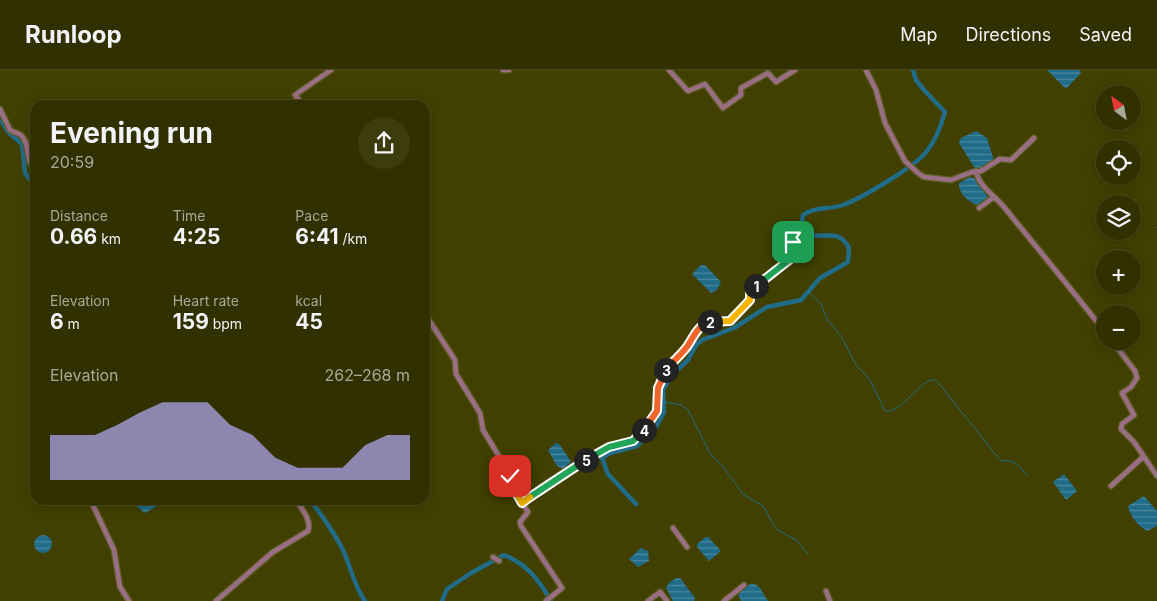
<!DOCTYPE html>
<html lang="en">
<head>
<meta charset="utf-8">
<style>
	:root { --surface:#313000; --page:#3d3c0f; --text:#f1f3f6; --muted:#a8a999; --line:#4c4b22; --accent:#b4acf9 }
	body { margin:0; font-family:Inter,sans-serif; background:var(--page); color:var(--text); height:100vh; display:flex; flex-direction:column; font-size:19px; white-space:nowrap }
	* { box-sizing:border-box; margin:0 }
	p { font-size:16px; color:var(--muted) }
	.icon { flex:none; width:28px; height:28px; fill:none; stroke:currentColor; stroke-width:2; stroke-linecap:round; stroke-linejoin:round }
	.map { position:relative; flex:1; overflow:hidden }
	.drawer { position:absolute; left:30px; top:30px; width:400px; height:405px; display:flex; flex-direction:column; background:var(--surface); border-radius:15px; box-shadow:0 2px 12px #0003,0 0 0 1px var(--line) }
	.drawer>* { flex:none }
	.needle { width:32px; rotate:328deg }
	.tools { position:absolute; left:1096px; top:15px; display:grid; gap:10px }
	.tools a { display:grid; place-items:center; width:45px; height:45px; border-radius:50%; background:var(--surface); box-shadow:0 2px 12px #0003,0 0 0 1px var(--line); font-size:25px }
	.pin { position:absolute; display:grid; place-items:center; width:42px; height:42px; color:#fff; margin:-21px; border-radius:10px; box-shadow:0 2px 8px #0006 }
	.km { position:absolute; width:25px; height:25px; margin:-12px; border-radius:50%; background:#222; color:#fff; font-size:14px; line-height:25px; text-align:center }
	.round { display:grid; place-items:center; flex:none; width:52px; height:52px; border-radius:26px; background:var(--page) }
	.head { display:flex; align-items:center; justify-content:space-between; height:85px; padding:0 20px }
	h1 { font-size:28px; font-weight:700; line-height:38px }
	.stats { display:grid; grid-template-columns:repeat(3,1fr); gap:8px; height:85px; padding:5px 20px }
	.stats div { display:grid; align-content:center }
	.stats b { font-size:21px; font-weight:700 }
	.stats small { font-size:14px; font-weight:400 }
	.stats p { font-size:14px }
	.chart { height:140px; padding:10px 20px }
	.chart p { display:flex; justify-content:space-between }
	.chart svg { width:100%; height:90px; margin-top:5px; fill:var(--accent); opacity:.7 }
	header { display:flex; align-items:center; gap:30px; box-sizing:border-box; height:70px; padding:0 25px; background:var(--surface); border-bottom:1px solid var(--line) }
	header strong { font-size:24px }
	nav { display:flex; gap:28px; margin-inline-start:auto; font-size:18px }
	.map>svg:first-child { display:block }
	.water { fill:url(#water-rules) }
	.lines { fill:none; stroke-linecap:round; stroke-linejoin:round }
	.stream { stroke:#206c89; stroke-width:1 }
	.canal { stroke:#206c89; stroke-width:4.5 }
	.minor-casing { stroke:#5e5d23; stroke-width:7 }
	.minor { stroke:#9a6e84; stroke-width:4.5 }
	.split-1-casing { stroke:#fff; stroke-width:10 }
	.split-2-casing { stroke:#fff; stroke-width:10 }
	.split-3-casing { stroke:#fff; stroke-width:10 }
	.split-4-casing { stroke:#fff; stroke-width:10 }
	.split-5-casing { stroke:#fff; stroke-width:10 }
	.split-6-casing { stroke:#fff; stroke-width:10 }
	.split-7-casing { stroke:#fff; stroke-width:10 }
	.split-1 { stroke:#22a559; stroke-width:6 }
	.split-2 { stroke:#f5b400; stroke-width:6 }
	.split-3 { stroke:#f0652b; stroke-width:6 }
	.split-4 { stroke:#f0652b; stroke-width:6 }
	.split-5 { stroke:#22a559; stroke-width:6 }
	.split-6 { stroke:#22a559; stroke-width:6 }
	.split-7 { stroke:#f5b400; stroke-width:6 }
</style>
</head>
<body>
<header>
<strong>Runloop</strong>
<nav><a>Map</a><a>Directions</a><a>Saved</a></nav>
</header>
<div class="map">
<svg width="1157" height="531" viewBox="0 0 1157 531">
	<defs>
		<pattern id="water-rules" width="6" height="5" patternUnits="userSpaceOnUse" patternTransform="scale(1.25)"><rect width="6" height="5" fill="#206c89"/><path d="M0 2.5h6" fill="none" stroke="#4b889d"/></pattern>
	</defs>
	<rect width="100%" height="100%" fill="#414000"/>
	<path class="water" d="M1047,0H1079L1081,3L1066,19Z
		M976,61L987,68L994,91L978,100L974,97L959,73L961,68Z
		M970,107L974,108L988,127L978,135C969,133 958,123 959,113Z
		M701,195H705L721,212L717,220L711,223L692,204Z
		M556,373L560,375L571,392L563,399L557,396L548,380Z
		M1064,404L1077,421L1066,430L1053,412Z
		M1144,426L1157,441V456L1147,461C1138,456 1130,446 1128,436Z
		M129,430H161L162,433L145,443Z
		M34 474a9 9 0 1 1 18 0a9 9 0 1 1-18 0Z
		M706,467H708L721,481L709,491L697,477V474Z
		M641,478L648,481L649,491L638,497L629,489Z
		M676,508H680L695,528L694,531H673L666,518L669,513Z
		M750,514H755L760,518L768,531H741L738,524Z"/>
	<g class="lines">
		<path class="stream" d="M1156,158L1157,157
			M808,221L821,234L827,249L841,266L856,295L870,310L885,341C901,345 920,307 936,310L1001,391C1015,389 1019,395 1027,406
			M664,332L681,335L688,340L711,385L721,394L744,425L763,436L776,459L796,470L808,484"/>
		<path class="canal" d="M0,48L7,61L22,74L25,103L35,117
			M310,430C321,444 340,471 346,487C352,503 355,517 365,531
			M636,434L608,404L602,388L610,383L637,376L656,357L664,342L663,319L674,303L688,290L696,275L702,270L734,258L767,237L801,230L820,208L848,192L849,178C839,159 827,168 810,165L801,156L803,145C816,136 829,140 843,135C862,128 916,96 927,81C936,70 941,56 945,42L924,20L916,10L913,0
			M442,531L447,519L471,503L504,485C527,494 539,510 551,531"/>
		<defs>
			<path id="minor" d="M503,0H509
				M669,0L688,21L705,14L723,38L741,25V18L768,3L776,12L795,0
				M866,0L876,20L885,53L905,91L918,103L924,107L951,110L972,102L981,101L1000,89L1011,90L1034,68
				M303,35L295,25L331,0
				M0,39L10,60C13,62 18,63 21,65C31,75 25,91 35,100
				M976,101C979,117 995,126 1004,137C1038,179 1072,220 1105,262
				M979,138L994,127
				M425,244L455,290L456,304L480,343L483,360L508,401L512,417L528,442L520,452L521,456L562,518L546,531
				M1112,271L1135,301L1137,308L1131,317L1122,323L1134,345L1122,354L1121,359L1134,372L1157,406
				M1111,416L1143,387
				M91,431L114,480L120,517L129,531
				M522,433L547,413L600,380L627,373L637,368L657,341V318L664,304L704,254L730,251L751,230L750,221L799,181L788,166
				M673,458L687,477
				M493,487L499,491
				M826,521L830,531
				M216,531L273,482L308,461C312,451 302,439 296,430
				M648,531L660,522L667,531
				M724,531L744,515"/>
		</defs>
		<use href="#minor" class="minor-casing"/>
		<use href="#minor" class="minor"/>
	</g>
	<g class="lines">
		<defs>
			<path id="split-1" d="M756,216L798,183L799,180L793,172"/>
			<path id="split-2" d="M710,252L730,251L750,230V221L756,216"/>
			<path id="split-3" d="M666,300C672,292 680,286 686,278C693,269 697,255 710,252"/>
			<path id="split-4" d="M644,360L657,341L658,318L666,300"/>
			<path id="split-5" d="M586,390L609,377L633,371L644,360"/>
			<path id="split-6" d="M530,427L586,390"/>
			<path id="split-7" d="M510,406L512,416L522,433L530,427"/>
		</defs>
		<use href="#split-1" class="split-1-casing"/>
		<use href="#split-2" class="split-2-casing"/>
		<use href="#split-3" class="split-3-casing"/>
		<use href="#split-4" class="split-4-casing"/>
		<use href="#split-5" class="split-5-casing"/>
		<use href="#split-6" class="split-6-casing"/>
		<use href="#split-7" class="split-7-casing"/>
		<use href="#split-1" class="split-1"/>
		<use href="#split-2" class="split-2"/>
		<use href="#split-3" class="split-3"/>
		<use href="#split-4" class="split-4"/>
		<use href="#split-5" class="split-5"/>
		<use href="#split-6" class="split-6"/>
		<use href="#split-7" class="split-7"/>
	</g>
</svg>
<div class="tools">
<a><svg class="needle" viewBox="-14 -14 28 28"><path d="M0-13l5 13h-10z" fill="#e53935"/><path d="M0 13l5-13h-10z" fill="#a8a999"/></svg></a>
<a><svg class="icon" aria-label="locate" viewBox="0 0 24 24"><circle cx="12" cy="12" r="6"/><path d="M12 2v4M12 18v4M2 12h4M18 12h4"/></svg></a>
<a><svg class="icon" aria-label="layers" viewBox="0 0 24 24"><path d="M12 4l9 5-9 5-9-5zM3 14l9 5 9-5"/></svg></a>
<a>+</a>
<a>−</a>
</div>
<div class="pin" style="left:793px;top:172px;background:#1e9e55"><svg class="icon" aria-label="arrive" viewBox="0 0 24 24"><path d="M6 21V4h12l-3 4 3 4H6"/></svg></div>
<div class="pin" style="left:510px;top:406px;background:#d93025"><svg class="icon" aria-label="check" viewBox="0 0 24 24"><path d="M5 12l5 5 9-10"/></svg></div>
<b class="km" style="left:756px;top:216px">1</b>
<b class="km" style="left:710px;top:252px">2</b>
<b class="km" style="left:666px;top:300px">3</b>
<b class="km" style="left:644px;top:360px">4</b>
<b class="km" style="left:586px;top:390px">5</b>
<section class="drawer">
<div class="head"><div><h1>Evening run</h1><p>20:59</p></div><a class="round"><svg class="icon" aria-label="share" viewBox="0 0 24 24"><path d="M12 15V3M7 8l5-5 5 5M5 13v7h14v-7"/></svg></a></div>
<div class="stats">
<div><p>Distance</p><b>0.66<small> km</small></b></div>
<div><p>Time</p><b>4:25</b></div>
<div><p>Pace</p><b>6:41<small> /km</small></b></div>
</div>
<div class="stats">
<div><p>Elevation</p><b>6<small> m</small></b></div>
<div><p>Heart rate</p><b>159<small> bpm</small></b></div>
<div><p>kcal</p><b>45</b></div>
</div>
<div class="chart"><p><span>Elevation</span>262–268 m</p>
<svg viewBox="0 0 160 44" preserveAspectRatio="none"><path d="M0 44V22L10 22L20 22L30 17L40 11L50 6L60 6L70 6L80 17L90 22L100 33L110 38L120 38L130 38L140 27L150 22L160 22V44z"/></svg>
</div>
</section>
</div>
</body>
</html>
